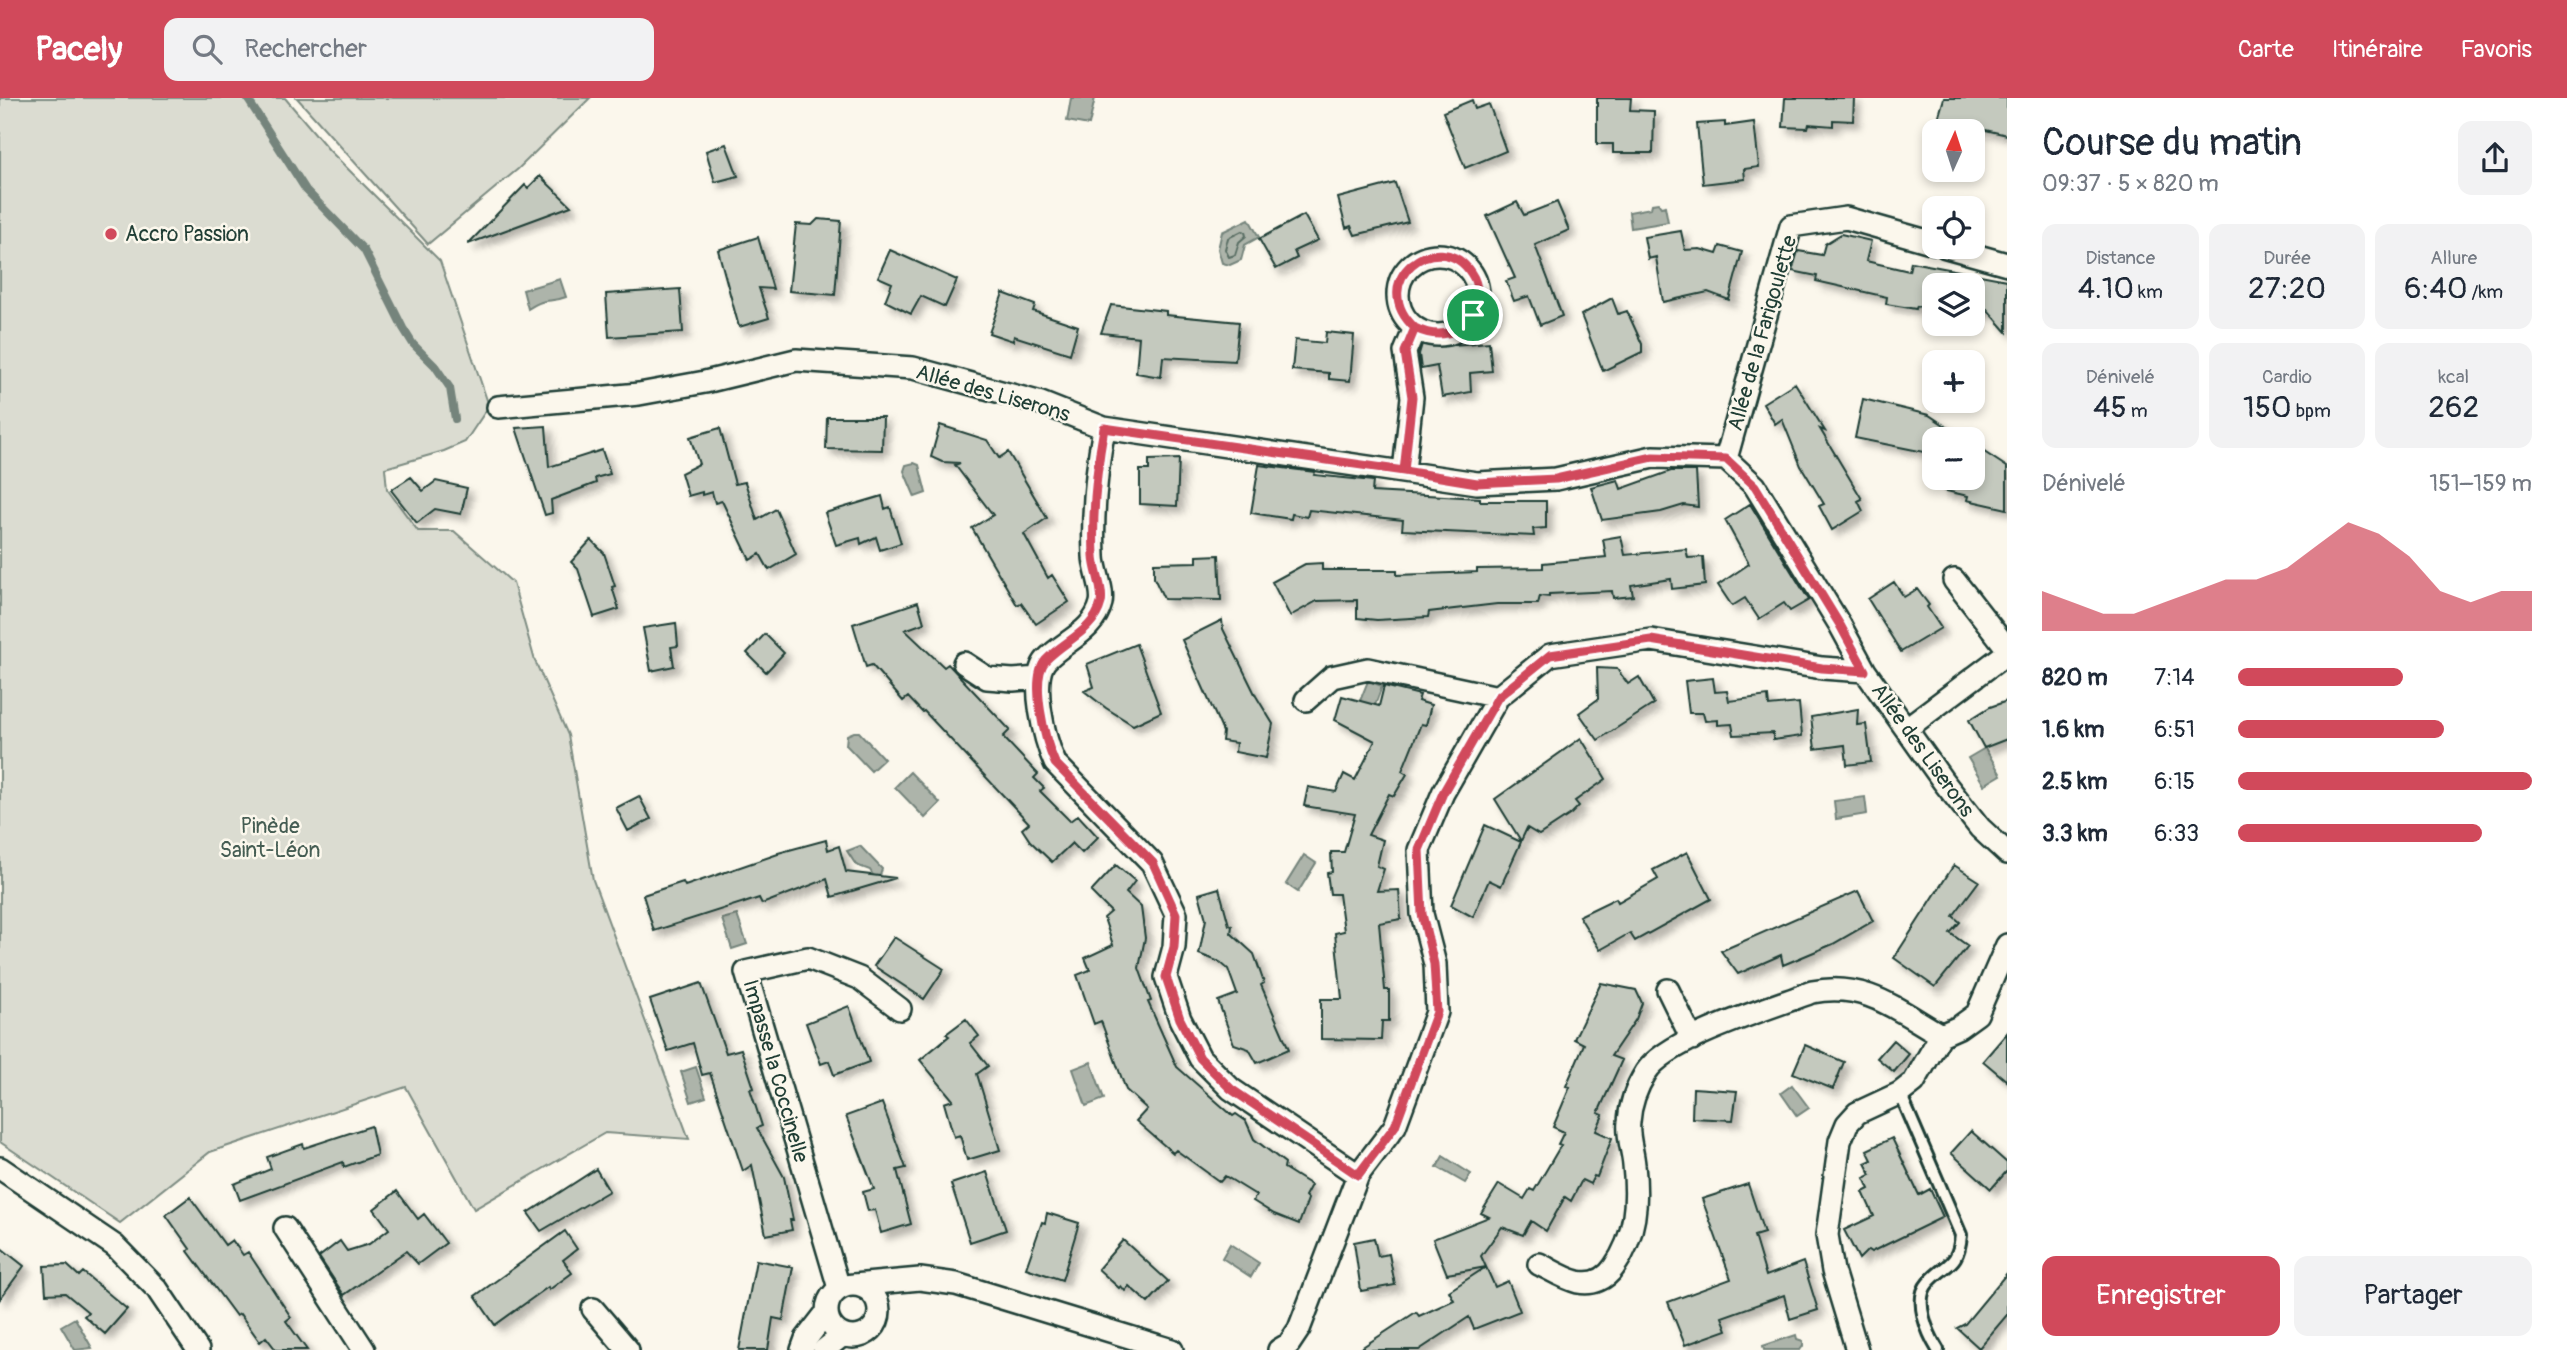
<!DOCTYPE html>
<html lang="fr">
<head>
<meta charset="utf-8">
<style>
	:root { --surface:#fff; --page:#f2f2f3; --text:#1f2937; --muted:#747a83; --accent:#d1495b }
	body { margin:0; font-family:Pangolin,sans-serif; background:var(--page); color:var(--text); height:100vh; display:flex; flex-direction:column; font-size:26px; white-space:nowrap }
	* { box-sizing:border-box; margin:0 }
	p { font-size:23px; color:var(--muted) }
	.icon { flex:none; width:38px; height:38px; fill:none; stroke:currentColor; stroke-width:2; stroke-linecap:round; stroke-linejoin:round }
	.map { position:relative; flex:1; overflow:hidden }
	.drawer { display:flex; flex-direction:column; background:var(--surface); width:560px }
	.drawer>* { flex:none }
	.needle { width:46px; rotate:3deg }
	.fabs { position:absolute; left:1922px; top:21px; display:grid; gap:14px }
	.fabs a { display:grid; place-items:center; width:63px; height:63px; border-radius:14px; background:var(--surface); box-shadow:0 4px 10px #0003; font-size:35px }
	.pin { position:absolute; display:grid; place-items:center; width:60px; height:60px; color:#fff; margin:-30px; border:4px solid #fff; border-radius:50%; box-shadow:0 2px 7px #0007 }
	.round { display:grid; place-items:center; flex:none; width:74px; height:74px; border-radius:14px; background:var(--page) }
	.head { display:flex; align-items:center; justify-content:space-between; height:119px; padding:0 35px }
	h1 { font-size:38px; font-weight:600; line-height:52px }
	.metrics { display:grid; grid-template-columns:repeat(3,1fr); gap:10px; height:119px; padding:7px 35px }
	.metrics div { display:grid; align-content:center; border-radius:14px; background:var(--page); text-align:center }
	.metrics b { font-size:30px; font-weight:600 }
	.metrics small { font-size:19px; font-weight:400 }
	.metrics p { font-size:19px }
	.chart { height:196px; padding:14px 35px }
	.chart p { display:flex; justify-content:space-between }
	.chart svg { width:100%; height:126px; margin-top:7px; fill:var(--accent); opacity:.7 }
	.action { display:flex; gap:14px; margin-top:auto; padding:14px 35px }
	.action a { flex:1; height:80px; border-radius:14px; background:var(--accent); color:#fff; font-size:28px; font-weight:600; line-height:80px; text-align:center }
	.action a+a { background:var(--page); color:var(--text) }
	ul { padding:0 35px; list-style:none; font-size:23px }
	li { display:grid; grid-template-columns:112px 84px 1fr; align-items:center; height:52px }
	li i { height:18px; border-radius:9px; background:var(--accent) }
	header { display:flex; align-items:center; gap:42px; box-sizing:border-box; height:98px; padding:0 35px; background:var(--accent); color:#fff }
	header strong { font-size:33px }
	nav { display:flex; gap:38px; margin-inline-start:auto; font-size:24px }
	.search { width:490px; height:63px; background:var(--page); display:flex; align-items:center; gap:18px; box-sizing:border-box; padding:0 24px; border-radius:14px; color:var(--muted); font-size:26px }
	main { display:flex; flex:1; min-height:0 }
	.map>svg:first-child { display:block }
	.green { fill:#dbdcd1; stroke:#7d8c82; stroke-width:2 }
	.water { fill:#adb4aa; stroke:#74847b; stroke-width:2 }
	.lines { fill:none; stroke-linecap:round; stroke-linejoin:round }
	.shore { stroke:#586d63; stroke-width:2 }
	.stream { stroke:#74847b; stroke-width:8 }
	.building { fill:#c4c9be; stroke:#1f3d34; stroke-width:2; filter:url(#shadow) }
	.service-casing { stroke:#1f3d34; stroke-width:16 }
	.minor-casing { stroke:#1f3d34; stroke-width:26 }
	.service { stroke:#fbf7ec; stroke-width:10 }
	.minor { stroke:#fbf7ec; stroke-width:21 }
	.route-casing { stroke:#fff; stroke-width:14 }
	.route { stroke:#d1495b; stroke-width:9 }
	.poi-dot { fill:#d1495b; stroke:#fbf7ec; stroke-width:2.5 }
	.labels { text-anchor:middle; stroke-width:5; stroke-linejoin:round; paint-order:stroke }
	.poi-label { font-size:21px; fill:#1f3d34; stroke:#fbf7ec; text-anchor:start }
	.street-label { font-size:21px; fill:#1f3d34; stroke:#fbf7ec }
	.park-label { font-size:21px; fill:#455d53; stroke:#fbf7ec }
</style>
</head>
<body>
<header>
<strong>Pacely</strong>
<div class="search"><svg class="icon" aria-label="search" viewBox="0 0 24 24"><circle cx="10" cy="10" r="6"/><path d="M15 15l6 6"/></svg>Rechercher</div>
<nav><a>Carte</a><a>Itinéraire</a><a>Favoris</a></nav>
</header>
<main>
<div class="map">
<svg width="2007" height="1252" viewBox="0 0 2007 1252">
	<defs>
		<filter id="shadow"><feDropShadow dx="6" dy="6" stdDeviation="3.5" flood-color="#0004"/></filter>
	</defs>
	<rect width="100%" height="100%" fill="#fbf7ec"/>
	<filter id="ink" filterUnits="userSpaceOnUse"><feTurbulence type="fractalNoise" baseFrequency=".0143" numOctaves="2"/><feDisplacementMap in="SourceGraphic" scale="14" xChannelSelector="R" yChannelSelector="G"/><feConvolveMatrix kernelMatrix="1 2 1 2 8 2 1 2 1" color-interpolation-filters="sRGB"/></filter>
	<g filter="url(#ink)">
		<path class="green" d="M0,0H285L329,52L440,163L489,308L465,344L444,353L385,370L387,391L418,433H454L513,485L535,563L568,637L593,782L689,1041L605,1035L474,1111L406,989L210,1054L120,1125L0,1044Z
			M297,0H590L518,71L428,146Z"/>
		<path class="water" d="M1071,0H1095L1089,27L1067,23Z
			M1658,105L1661,109L1665,108L1668,124L1631,130L1629,114L1651,110L1652,106Z
			M1249,121L1259,139L1245,147L1241,162L1230,167L1222,165L1218,151L1222,134Z
			M560,181L566,199C548,206 548,198 528,211L523,192Z
			M914,365L919,367L926,395L915,399L904,373L906,367Z
			M1368,583L1382,588L1371,618L1356,613Z
			M854,634H859L884,661L871,673L846,647L847,637Z
			M1985,650L2001,677L1984,687L1968,660Z
			M910,674L940,705L925,720L895,689Z
			M1865,699L1867,716L1836,721L1834,703Z
			M860,748L882,771L879,781L874,779L870,772L856,767L847,753Z
			M1304,757L1316,765L1298,794L1286,786Z
			M737,817L747,846L732,851L722,821Z
			M1091,964L1104,1001L1086,1008L1073,971Z
			M696,969L706,999L691,1004L681,974Z
			M1792,987L1809,1010L1797,1018L1781,995Z
			M1443,1058L1471,1076L1465,1085L1437,1069Z
			M1230,1146L1259,1165L1251,1179L1222,1160Z
			M75,1220L92,1250L75,1252L61,1228Z
			M1796,1237L1797,1241L1803,1243V1248L1800,1252H1764L1763,1248Z"/>
		<g class="lines">
			<path class="shore" d="M1242,133L1245,134L1246,138L1239,144L1235,157L1229,159L1225,151L1228,140Z"/>
			<path class="stream" d="M247,0L306,92L364,152L403,230L413,246L435,268L450,290L455,321"/>
		</g>
		<path class="building" d="M1597,0H1631L1630,12L1654,13L1653,55H1613V46H1597Z
			M1785,0H1854L1853,23L1833,22V28L1809,26L1808,30L1783,29Z
			M1944,0H2007V37L1938,21Z
			M1472,2L1475,11L1489,6L1506,53L1465,70L1443,14Z
			M1725,24V28L1754,24L1759,69L1744,71L1745,81L1703,86L1697,26Z
			M726,46L738,78L715,84L706,53Z
			M540,78L571,108L468,146L525,87L528,90Z
			M1395,85L1408,124L1355,137L1351,128L1346,130L1338,100Z
			M1517,104L1524,117L1557,104L1569,132L1535,147L1562,218L1540,227L1529,198L1514,203L1506,183L1515,180L1487,118Z
			M1304,117L1318,142L1294,153L1297,160L1276,171L1259,141Z
			M818,121L841,123L835,197L789,193L796,126L812,127Z
			M1681,133L1685,152L1700,151L1717,156L1720,148L1742,154L1729,202L1708,194L1663,204L1656,159L1648,161L1644,139Z
			M1841,136L1871,143L1866,163L1909,173L1911,164L2007,182V234L1987,211L1972,219V187H1934V212L1917,208L1916,211L1886,206L1887,199L1816,183L1817,178L1792,173L1798,153L1822,157L1825,146Z
			M758,139L773,191L759,190L769,220L739,229L718,152Z
			M890,152L957,182L945,209L921,198L911,216L885,203L892,185L878,179Z
			M680,191L683,234L609,239L606,196Z
			M1003,195L1035,207L1033,213L1078,228L1070,256L1014,238L1013,243L989,235Z
			M1612,200L1618,216L1627,213L1642,246V254L1603,273L1581,217Z
			M1111,207L1166,213V217L1239,224L1235,263L1163,259L1161,279L1136,275L1139,239L1101,235Z
			M1326,234L1354,237L1350,283L1329,281V275L1292,272L1295,242L1325,245Z
			M1489,244L1492,273L1470,275L1471,294L1442,299L1437,268L1421,271L1419,256L1422,246L1441,245V248Z
			M1795,285L1825,333L1820,331L1862,401L1858,403L1863,413L1832,432L1819,408L1824,406L1801,368L1782,321L1775,326L1763,305Z
			M1863,301L1929,317L1965,341H1934V360L1924,354L1855,340Z
			M827,319H883L882,352L826,351Z
			M940,327L987,342L999,360L1008,354L1047,420L1024,436L1048,480L1052,477L1069,504L1036,526L1021,505L1017,507L972,430L993,417L955,367L960,365L942,364L931,359Z
			M546,328L549,369L602,352L610,376L595,380L596,385L551,402L552,415L545,417L516,330Z
			M720,330L735,386L745,384L757,422L776,411L796,456L769,472L760,456L750,462L722,403L715,405L712,394L702,397V394L688,398L681,375L699,366L690,339Z
			M1972,346L2007,369V411L1967,402L1968,398L1942,392L1944,380H1972Z
			M1179,361L1177,408L1140,406V372H1149V362Z
			M1259,367L1315,374L1314,377L1373,383L1372,394L1480,400V403H1546V430L1533,431L1534,438L1402,432L1403,422L1309,412L1307,419L1292,416L1291,421L1251,415Z
			M1671,373H1696L1698,409L1684,407L1661,414L1602,422L1591,389L1618,382L1621,391Z
			M411,379L423,393L436,383L467,390L461,416L435,411L417,425L391,392Z
			M882,398L885,411L890,409L901,445L880,452L876,439L861,446L860,440L836,447L825,415Z
			M1750,406L1809,502L1790,513L1784,505L1759,521L1745,500L1732,508L1718,487L1749,466L1725,422Z
			M1621,438L1625,457L1686,451L1688,460L1703,459L1705,487L1672,491L1671,481L1631,487L1633,498L1613,500L1612,493L1549,496V499L1540,498L1538,506H1497L1429,514L1428,519L1377,522L1357,520V502L1317,503L1290,518L1272,484L1305,466L1322,465V472H1397V477L1477,474V471L1543,470V465L1606,459L1603,441Z
			M591,442L604,455L615,488L612,489L619,511L594,519L578,471L571,464Z
			M1219,457L1221,502L1164,501L1154,480V465L1197,464V458Z
			M1894,484L1904,499L1917,491L1929,507L1927,509L1941,530L1901,554L1868,501Z
			M918,504L924,525L905,532L944,569L948,566L1010,632L1003,639L1038,676L1034,680L1044,690L1040,693L1070,723L1078,717L1098,739L1082,755L1072,745L1052,764L1030,743L1022,731L1029,725L924,613L922,614L908,599L903,603L872,567L866,569L853,526Z
			M1222,522L1223,531L1256,598L1273,626L1266,660L1235,654L1236,645L1222,643L1223,634L1182,542Z
			M676,525L678,548L671,549L674,568L651,573L643,530Z
			M765,536L784,555L766,574L747,555Z
			M1136,546L1161,614L1133,627L1106,610L1084,593L1094,589L1087,566Z
			M1597,570L1617,571L1628,586L1639,579L1654,606L1598,642L1579,615L1598,601Z
			M1713,580L1715,594L1727,593L1729,603L1768,598L1769,608L1799,605L1802,638L1773,642V635L1734,637L1732,626L1718,627V622L1705,623L1703,615H1689L1685,583Z
			M1384,588L1420,597L1418,603L1431,607L1426,627L1421,626L1402,673L1407,676L1394,698L1389,696L1368,737L1383,742L1377,768L1384,771L1377,793L1399,792L1401,821L1379,825L1385,892H1389V923H1382L1381,942L1321,941V901H1342L1335,835L1344,833L1339,796H1330L1327,775L1332,774L1331,754H1344L1355,716L1304,708L1308,689L1336,694L1344,676L1355,682L1375,643L1335,622L1342,598L1379,608Z
			M2007,603V641L1984,650L1969,622L1990,609Z
			M1858,611L1857,627L1866,626L1871,664L1847,667L1845,647L1815,651L1811,619Z
			M1581,640L1606,681L1575,703L1579,708L1571,716L1539,737L1527,730L1521,743L1495,701Z
			M639,698L651,721L628,733L616,710Z
			M1485,727L1521,744L1501,788L1489,782L1473,819L1451,807Z
			M826,742L828,752L839,748L846,774L896,780L832,799L827,781L762,806L759,800L744,805V804L654,833L643,797L683,784L685,788L778,756V755Z
			M1687,754L1711,801L1635,843L1630,835L1600,852L1579,818L1616,800L1618,804L1658,781L1653,772Z
			M1116,767L1135,783L1126,795L1141,809L1145,840L1139,870L1151,903L1148,904L1177,969L1233,1018L1236,1016L1246,1023L1254,1041L1285,1065L1284,1070L1311,1087L1305,1098L1308,1101L1299,1126L1274,1116L1253,1103L1256,1097L1225,1078L1220,1084L1176,1052L1173,1055L1136,1023L1147,1011L1126,992L1101,923L1094,926L1077,877L1090,872L1085,860L1113,847L1104,820L1111,814L1091,794Z
			M1954,767L1979,783L1953,818L1960,824L1950,835L1968,848L1935,889L1894,860Z
			M1219,790L1229,827L1232,828L1231,835L1254,856L1264,885L1261,887L1289,951L1257,965L1249,951L1234,946L1218,903L1237,896L1228,871L1220,864L1199,856L1206,821L1199,796Z
			M1858,793L1873,823L1833,846L1783,867L1781,857L1738,876L1721,853Z
			M894,839L944,871L924,901L874,868Z
			M701,885L726,955L741,951L754,990L750,991L762,1028L757,1030L784,1079L793,1122H790L792,1132L766,1137L752,1067L743,1073L710,975L702,977L693,945L668,953L650,902Z
			M1601,885L1636,892L1642,905L1636,921L1611,958L1622,962L1598,1015L1603,1017L1596,1033L1612,1040L1597,1079L1594,1078L1590,1086L1582,1082L1571,1103L1565,1099L1546,1133L1531,1123L1523,1137L1502,1129L1481,1158L1486,1169L1447,1176L1433,1141L1489,1119L1481,1115L1499,1086L1524,1101L1530,1091L1534,1093L1561,1047L1558,1046L1564,1034L1553,1029L1570,989L1566,988L1584,946L1574,941Z
			M849,908L869,964L834,977L829,963L821,966L806,925Z
			M966,921L979,938L970,945L988,968L977,976L1000,1052L967,1062L960,1037L954,1039L944,1005L953,1002L920,962L949,938L946,936Z
			M2007,935V983L1983,963Z
			M1893,942L1909,956L1894,974L1877,960Z
			M1805,947L1844,964L1833,991L1793,975Z
			M1693,990L1737,993L1733,1022L1692,1020Z
			M882,1005L906,1070L897,1072L911,1126L881,1135L875,1112L868,1113L863,1094L874,1091L846,1018Z
			M371,1028L377,1057L344,1069L343,1064L240,1102L234,1086L271,1071L267,1059L303,1046L304,1050Z
			M1971,1033L2007,1065V1073L1991,1091L1951,1055Z
			M1892,1040L1919,1097L1930,1091L1943,1119L1871,1154L1868,1152L1859,1161L1844,1132L1874,1118L1863,1094L1869,1091L1864,1080L1871,1077L1865,1065L1872,1062L1867,1052Z
			M596,1071L609,1093L541,1133L528,1115Z
			M987,1074L1006,1132L970,1144L951,1086Z
			M1748,1086L1764,1135L1754,1138L1766,1178L1803,1164L1818,1212L1790,1221L1784,1197L1722,1219L1727,1232L1685,1247L1668,1204L1731,1181L1702,1101Z
			M397,1093L418,1121L424,1116L446,1145L418,1166L406,1153L344,1197L319,1159L340,1143L347,1153L369,1146L389,1131L374,1111Z
			M190,1099L225,1147L232,1142L243,1157L248,1154L291,1219L286,1223L307,1252H276L266,1239L260,1244L240,1216L236,1218L188,1153L190,1151L166,1117Z
			M1047,1115L1079,1125L1062,1182L1026,1170L1042,1124L1045,1125Z
			M565,1133L577,1151L563,1162L572,1175L549,1192L548,1189L495,1227L475,1198Z
			M1374,1140L1378,1158L1389,1156L1395,1187L1361,1193L1354,1144Z
			M1123,1142L1168,1183L1148,1205L1129,1188L1125,1193L1121,1188L1119,1190L1098,1171Z
			M0,1149L24,1168L0,1201Z
			M756,1162L793,1169L783,1222L773,1220L768,1252H739Z
			M67,1167L79,1178L83,1174L127,1211L105,1236L84,1218L88,1214L65,1195L46,1196L44,1168Z
			M1486,1169L1495,1189L1508,1183L1520,1213L1474,1231L1469,1219L1419,1252H1358L1416,1214L1419,1218L1454,1202L1449,1193Z
			M2007,1175V1217L1979,1250L1957,1230L1965,1226Z"/>
		<g class="lines">
			<defs>
				<path id="service" d="M1900,995L1961,1137C1958,1170 1946,1164 1928,1185C1913,1202 1928,1236 1938,1252"/>
				<path id="minor" d="M1946,149L2007,166
					M1398 197a40 40 0 1 1 80 0a40 40 0 1 1-80 0Z
					M498,309L639,296L705,284L796,262L913,270L1041,305L1104,330L1477,385L1556,381L1653,359L1726,361L1755,388L1840,527L1865,573L1943,683L1980,730L2007,755
					M1104,330C1096,374 1092,413 1094,458C1094,472 1104,491 1101,505C1094,534 1065,542 1046,562C1029,581 1045,643 1055,665L1152,765L1176,816L1174,849L1166,879L1180,921L1200,960L1231,991L1358,1077
					M1726,361L1791,128L1846,120L1934,145
					M1404,373L1412,299L1405,254L1415,230
					M1954,482L2007,550
					M964,565L987,580L1013,582L1038,580
					M1306,602L1332,579L1368,571L1498,599
					M1907,630L2007,555
					M1668,892L1692,941
					M1941,937L1959,929L1977,916L2007,847
					M0,1070L115,1148L157,1191L198,1252
					M285,1130L364,1252
					M1539,1166C1551,1172 1565,1181 1578,1184C1593,1187 1606,1181 1614,1169C1636,1138 1638,1104 1634,1067C1633,1053 1627,1038 1629,1024C1630,1006 1636,990 1646,974C1668,940 1771,910 1812,894C1865,883 1897,912 1941,937L1914,984L1900,995L1857,1015L1847,1026L1840,1043L1827,1137L1833,1173L1857,1252
					M854,1187L920,1181L956,1186L1172,1252
					M827 1213a26 26 0 1 1 52 0a26 26 0 1 1-52 0Z
					M839,1190L746,874L808,860L859,880L900,911
					M593,1211L628,1252
					M802,1252L806,1241L827,1214
					M824,1252L843,1237
					M1279,1252L1289,1246L1299,1231L1358,1077L1395,1028L1437,914L1435,866L1422,816L1419,752L1443,695L1498,599L1550,557L1651,542L1822,570L1865,573"/>
			</defs>
			<use href="#service" class="service-casing"/>
			<use href="#minor" class="minor-casing"/>
			<use href="#service" class="service"/>
			<use href="#minor" class="minor"/>
		</g>
	</g>
	<g class="lines" filter="url(#ink)">
		<defs>
			<path id="route" d="M1473,217C1457,237 1438,241 1415,230L1405,254L1412,299L1404,373L1104,330C1096,374 1092,413 1094,458C1094,472 1104,491 1101,505C1094,533 1065,542 1046,562C1029,581 1045,643 1055,665L1153,765L1176,816L1174,849L1166,879L1180,921L1200,960L1231,991L1358,1077L1395,1028L1437,914L1434,866L1422,816L1419,752L1443,695L1498,599L1550,557L1651,542L1822,570L1865,573L1840,527L1755,388L1726,361L1653,359L1556,381L1477,385L1404,373L1412,299L1405,254L1415,230C1364,183 1439,126 1471,175C1480,188 1478,202 1473,217"/>
		</defs>
		<use href="#route" class="route-casing"/>
		<use href="#route" class="route"/>
	</g>
	<circle class="poi-dot" cx="111" cy="136" r="7"/>
	<g class="labels">
		<g class="poi-label">
			<text x="125" y="143">Accro Passion</text>
		</g>
		<g class="street-label">
			<text transform="translate(1762 235) rotate(-74)" y="7">Allée de la Farigoulette</text>
			<text transform="translate(993 295) rotate(16)" y="7">Allée des Liserons</text>
			<text transform="translate(1923 652) rotate(54)" y="7">Allée des Liserons</text>
			<text transform="translate(776 973) rotate(74)" y="7">Impasse la Coccinelle</text>
		</g>
		<g class="park-label">
			<text x="270" y="735">Pinède<tspan x="270" dy="24">Saint-Léon</tspan></text>
		</g>
	</g>
</svg>
<div class="fabs">
<a><svg class="needle" viewBox="-14 -14 28 28"><path d="M0-13l5 13h-10z" fill="#e53935"/><path d="M0 13l5-13h-10z" fill="#747a83"/></svg></a>
<a><svg class="icon" aria-label="locate" viewBox="0 0 24 24"><circle cx="12" cy="12" r="6"/><path d="M12 2v4M12 18v4M2 12h4M18 12h4"/></svg></a>
<a><svg class="icon" aria-label="layers" viewBox="0 0 24 24"><path d="M12 4l9 5-9 5-9-5zM3 14l9 5 9-5"/></svg></a>
<a>+</a>
<a>−</a>
</div>
<div class="pin" style="left:1473px;top:217px;background:#1e9e55"><svg class="icon" aria-label="arrive" viewBox="0 0 24 24"><path d="M6 21V4h12l-3 4 3 4H6"/></svg></div>
</div>
<section class="drawer">
<div class="head"><div><h1>Course du matin</h1><p>09:37 · 5 × 820 m</p></div><a class="round"><svg class="icon" aria-label="share" viewBox="0 0 24 24"><path d="M12 15V3M7 8l5-5 5 5M5 13v7h14v-7"/></svg></a></div>
<div class="metrics">
<div><p>Distance</p><b>4.10<small> km</small></b></div>
<div><p>Durée</p><b>27:20</b></div>
<div><p>Allure</p><b>6:40<small> /km</small></b></div>
</div>
<div class="metrics">
<div><p>Dénivelé</p><b>45<small> m</small></b></div>
<div><p>Cardio</p><b>150<small> bpm</small></b></div>
<div><p>kcal</p><b>262</b></div>
</div>
<div class="chart"><p><span>Dénivelé</span>151–159 m</p>
<svg viewBox="0 0 160 44" preserveAspectRatio="none"><path d="M0 44V30L10 34L20 38L30 38L40 34L50 30L60 26L70 26L80 22L90 14L100 6L110 10L120 18L130 30L140 34L150 30L160 30V44z"/></svg>
</div>
<ul>
<li><b>820 m</b>7:14<i style="width:56%"></i></li>
<li><b>1.6 km</b>6:51<i style="width:70%"></i></li>
<li><b>2.5 km</b>6:15<i style="width:100%"></i></li>
<li><b>3.3 km</b>6:33<i style="width:83%"></i></li>
</ul>
<div class="action"><a>Enregistrer</a><a>Partager</a></div>
</section>
</main>
</body>
</html>
